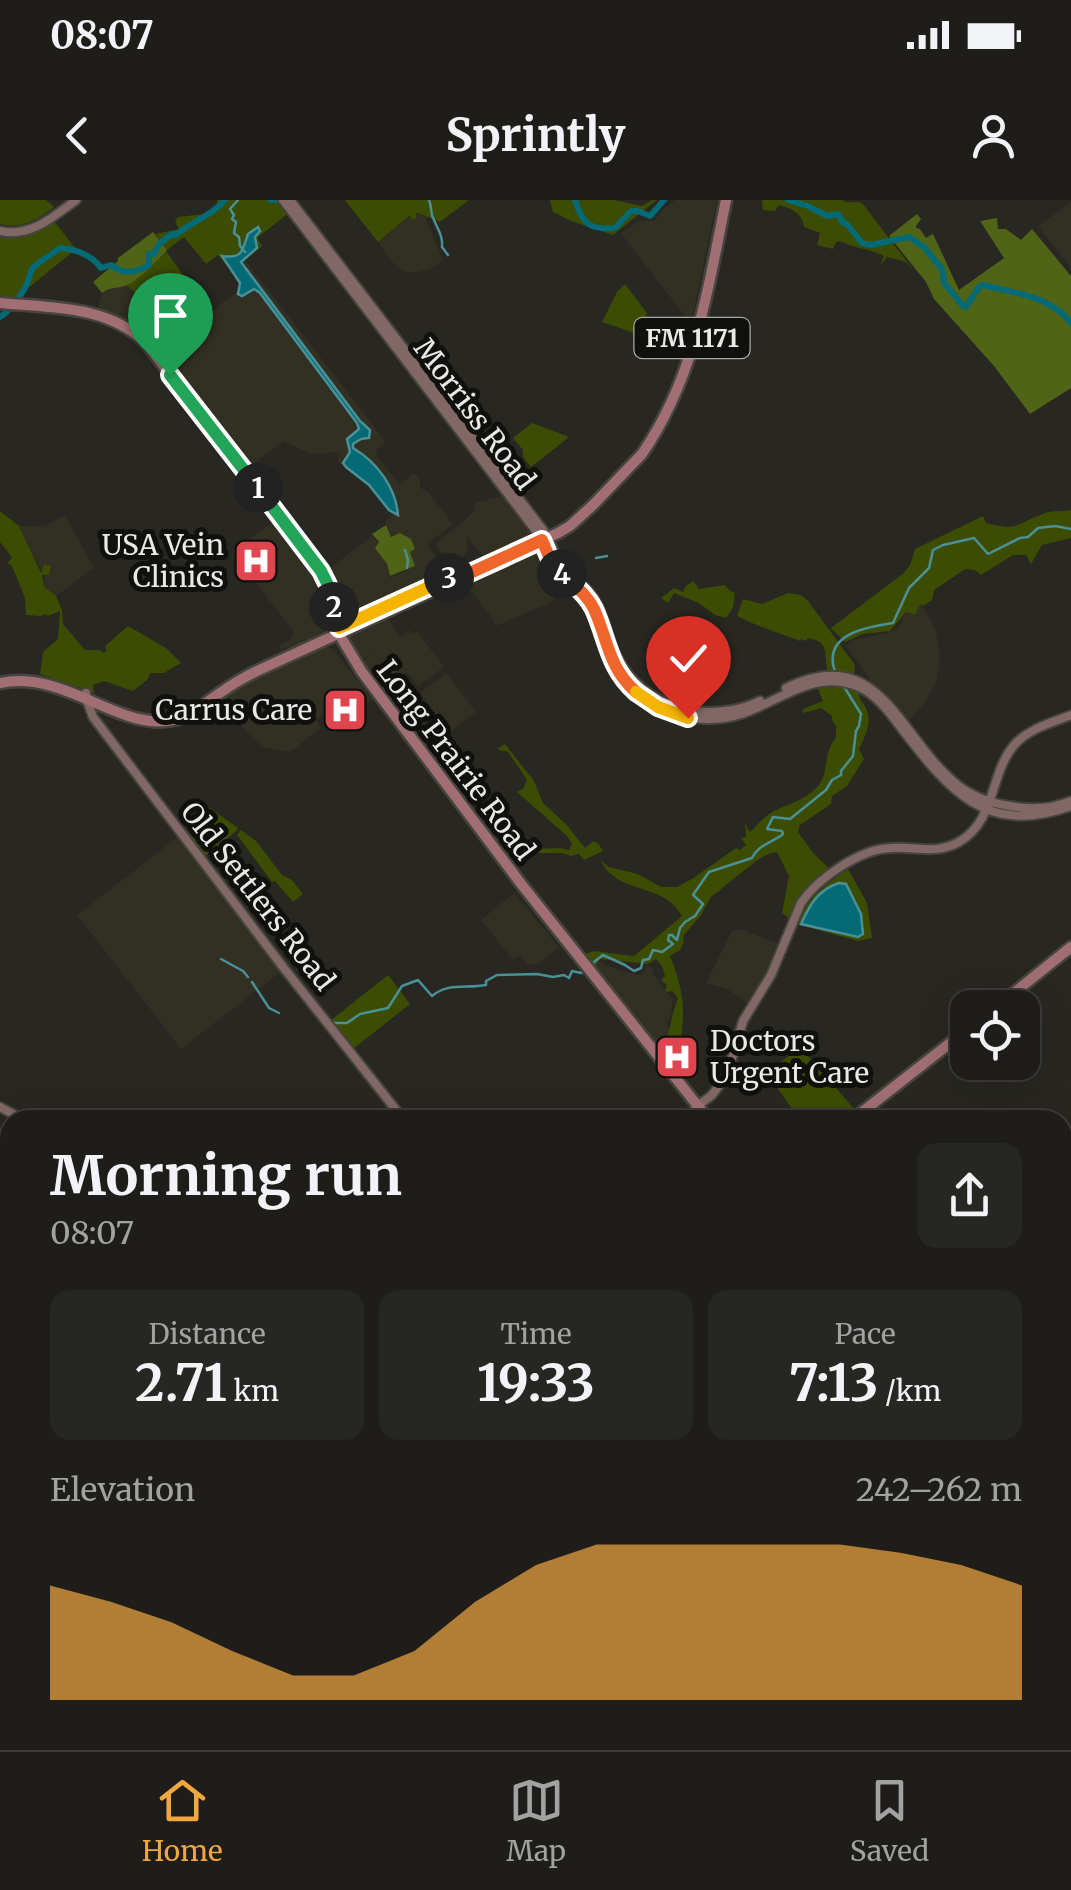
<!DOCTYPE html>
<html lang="en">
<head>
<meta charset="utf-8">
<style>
	:root { --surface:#1e1d19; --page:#262622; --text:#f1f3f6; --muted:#a1a2a2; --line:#3c3b38; --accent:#f1a640 }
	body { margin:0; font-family:Merriweather,serif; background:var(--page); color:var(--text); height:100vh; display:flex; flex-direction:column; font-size:38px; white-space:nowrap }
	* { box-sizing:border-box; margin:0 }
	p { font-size:32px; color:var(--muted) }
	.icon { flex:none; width:55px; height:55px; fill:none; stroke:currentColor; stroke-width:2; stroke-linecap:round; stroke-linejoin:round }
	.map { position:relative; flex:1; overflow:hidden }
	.panel { position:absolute; left:0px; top:910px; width:1072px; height:640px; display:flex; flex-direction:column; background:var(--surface); border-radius:30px 30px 0 0; box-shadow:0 10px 40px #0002,0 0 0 2px var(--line) }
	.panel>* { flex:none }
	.fabs { position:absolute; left:950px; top:790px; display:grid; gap:20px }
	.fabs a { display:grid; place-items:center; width:90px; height:90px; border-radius:20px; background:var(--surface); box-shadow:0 10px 40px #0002,0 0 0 2px var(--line); font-size:50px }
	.pin { position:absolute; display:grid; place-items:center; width:85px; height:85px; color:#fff; margin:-102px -42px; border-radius:50% 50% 50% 0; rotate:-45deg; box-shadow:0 0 10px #0007 }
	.pin .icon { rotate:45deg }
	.km { position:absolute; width:50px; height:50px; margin:-25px; border-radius:50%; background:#222; color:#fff; font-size:28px; line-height:50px; text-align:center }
	.round { display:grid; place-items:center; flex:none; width:105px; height:105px; border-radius:20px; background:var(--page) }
	.summary { display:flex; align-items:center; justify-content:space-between; height:170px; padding:0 50px }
	h1 { font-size:55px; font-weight:700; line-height:75px }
	.figures { display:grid; grid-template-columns:repeat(3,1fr); gap:15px; height:170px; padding:10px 50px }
	.figures div { display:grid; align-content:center; border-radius:20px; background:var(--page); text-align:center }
	.figures b { font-size:50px; font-weight:700 }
	.figures small { font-size:28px; font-weight:400 }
	.figures p { font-size:28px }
	.chart { height:280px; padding:20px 50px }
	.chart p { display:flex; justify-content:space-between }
	.chart svg { width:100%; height:180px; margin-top:10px; fill:var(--accent); opacity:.7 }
	.status { display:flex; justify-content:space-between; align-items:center; height:70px; padding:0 50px; background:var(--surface); direction:ltr }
	.status svg { height:28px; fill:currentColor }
	header { display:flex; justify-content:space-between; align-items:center; height:130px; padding:0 50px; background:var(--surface); font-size:45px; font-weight:700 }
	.dock { display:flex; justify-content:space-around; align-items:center; height:140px; border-top:2px solid var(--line); background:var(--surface); font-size:28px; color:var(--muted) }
	.dock a { display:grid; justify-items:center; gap:5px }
	.dock .selected { color:var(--accent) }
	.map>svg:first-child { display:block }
	.built { fill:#322f23 }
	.green { fill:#3c4d03 }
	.forest { fill:#506418 }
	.water { fill:#046a76; stroke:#499097; stroke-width:2.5 }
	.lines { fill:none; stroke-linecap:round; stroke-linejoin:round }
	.stream { stroke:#499097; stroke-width:2.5 }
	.river { stroke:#046a76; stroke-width:6 }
	.secondary-casing { stroke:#45443f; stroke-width:12 }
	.primary-casing { stroke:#45443f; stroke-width:15 }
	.secondary { stroke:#816866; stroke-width:8 }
	.primary { stroke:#a16f73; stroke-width:10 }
	.split-1-casing { stroke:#fff; stroke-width:20 }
	.split-2-casing { stroke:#fff; stroke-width:20 }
	.split-3-casing { stroke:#fff; stroke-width:20 }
	.split-4-casing { stroke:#fff; stroke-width:20 }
	.split-5-casing { stroke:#fff; stroke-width:20 }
	.split-6-casing { stroke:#fff; stroke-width:20 }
	.split-1 { stroke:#22a559; stroke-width:12 }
	.split-2 { stroke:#22a559; stroke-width:12 }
	.split-3 { stroke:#f5b400; stroke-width:12 }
	.split-4 { stroke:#f0652b; stroke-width:12 }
	.split-5 { stroke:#f0652b; stroke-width:12 }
	.split-6 { stroke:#f5b400; stroke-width:12 }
	.labels { text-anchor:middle; stroke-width:10; stroke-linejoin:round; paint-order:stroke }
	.shield { fill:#10100d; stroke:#a9a8a4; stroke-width:2.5 }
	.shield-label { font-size:25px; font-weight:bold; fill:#eae9e5 }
	.street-label { font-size:28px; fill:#eae9e5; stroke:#10100d }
	.poi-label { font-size:28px; fill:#eae9e5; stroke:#10100d; text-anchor:end }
</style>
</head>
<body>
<div class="status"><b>08:07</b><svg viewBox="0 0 49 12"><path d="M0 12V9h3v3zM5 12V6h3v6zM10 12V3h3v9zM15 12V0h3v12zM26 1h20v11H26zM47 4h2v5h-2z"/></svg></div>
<header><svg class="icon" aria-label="back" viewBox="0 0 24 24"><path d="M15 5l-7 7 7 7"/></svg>Sprintly<svg class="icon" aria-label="person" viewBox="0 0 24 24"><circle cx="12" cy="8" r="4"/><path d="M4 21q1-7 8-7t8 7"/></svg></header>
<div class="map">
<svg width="1071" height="1550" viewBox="0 0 1071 1550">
	<rect width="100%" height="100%" fill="#282721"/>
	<path class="built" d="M675,0H717L691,124L623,36L622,32L639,21L655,20L662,10Z
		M1071,2V68L1038,26Z
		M415,12L425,16L443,60L432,68L414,73L403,71L391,61L378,42Z
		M245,60L386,242L377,249L376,255L400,285L412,274L418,275L421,288L429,293L453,324L427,344L449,375L346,421L330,368L372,336L379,344L375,348L386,363L390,378L415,366L410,352L415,349L411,339L391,338L386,325V320L393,316L369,285L337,261L340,252L311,254L283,241L249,268L158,153L239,90V86L231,71Z
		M127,85L133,93L147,98L156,106L131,127L97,111L102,93L109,88Z
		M505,295L533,335L484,358L466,335L468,350L455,370L435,344L466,319L473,312L475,303Z
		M65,315L94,368L56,396L44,388V377L19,326H45Z
		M272,322L308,369L317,386L327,429L303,442L281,450L278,446L290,440L294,432L232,352Z
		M542,345L565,380L552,402L496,426L491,416L463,381Z
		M914,395L930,418L936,431L939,451V468L936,482L925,503L907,523L871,486L867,475L846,446L853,440L891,432L898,428Z
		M386,416L400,437L409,430L413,434L417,431L444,467L418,486L406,472L381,492L360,464L375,452L359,462L347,434Z
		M322,446H328L334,450L372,499L339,527L326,512L316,520L321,528L290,552L264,547L249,534L217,499L284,463Z
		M446,473L476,512L450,532L420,493Z
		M179,636L282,771L181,849L77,715Z
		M514,693L559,747L538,764L528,765L520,755L513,760L481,720Z
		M740,729L782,745L778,756L750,805L727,789L706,783L732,731Z
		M598,761L621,771L642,775L646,765L652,767L653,774L673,800L671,816L666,823L670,830L667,839L659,846L595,766Z"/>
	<path class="green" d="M0,0H46L54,7C36,21 22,29 0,24Z
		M217,0H280L290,12L257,38L262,46L231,71L218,55L206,64L184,37L167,50L155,34L179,29L175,21L178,17L204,14L217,8Z
		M345,0H469L440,22L415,12L417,17L413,20L409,16L378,42Z
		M550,0H614L642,6L652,0H657L613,35L571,21L553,12Z
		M762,0H842C849,5 855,0 862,3L915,72L906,62L887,57L880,66L884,56C869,48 855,49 840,41L836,42L833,49L817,45L820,33L804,27C803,14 791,8 779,5L775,11L763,10Z
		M53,20L76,49L15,99L0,97V35C21,36 36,32 53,20Z
		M166,51L191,86L170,102L156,106C146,97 136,96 127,85L157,61Z
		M625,84L647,113L637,134L602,122L617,92Z
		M532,223L569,237L531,267L523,257V250L513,238Z
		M1071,310V338L1042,345L1031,364L1026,355H1013L981,375L975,370L965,369L934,390L932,400L923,406L920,404L915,415L906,412L890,431L862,434L845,442L831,428L904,373L910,365L915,349L983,316L986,323C1019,332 1017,323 1045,313C1053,310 1062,312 1071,310Z
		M0,311L19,326L41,373L44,364L51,366L49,375H42L44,387L56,396L62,410L63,424L85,450H100L104,453L106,451L105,446L128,426L166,448L181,463L164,473H150L148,479L133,491L104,481L93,485L94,493L40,474L43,452L58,439L60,411L48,416L46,414L40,416L26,415L25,398L12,366L8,363L12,357L0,342Z
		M693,381L699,389L725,385L729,390L735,393L733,408L726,418L715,415L699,403L674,393L668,403L661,398L674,388L683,392L685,387Z
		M788,393L801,395L808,401L855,465L854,476L828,472C823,454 831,442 808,438L806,441L801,439L800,441C777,432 759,427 737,416L743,399L762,404Z
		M834,482L859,488C858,504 865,500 868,514C871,526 864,538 859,549L864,559L847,586L832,596L831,604L800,625L798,632L814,654L832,671L791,720L782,713L789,676L777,652L768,654L756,661L711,697L701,715L683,736L684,742L680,750L670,756C683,788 686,810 680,844H675L666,858L663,852C669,834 671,816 678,798L672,791L667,792L665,790L667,785L661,780L665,776L662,766L656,759L648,764L600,759L594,768L582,755L594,751L634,756L682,716C664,682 617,695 601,661L609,667L638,674L661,687H677L692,679L736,648L740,650L746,645L741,638L746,637L745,624L750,632C758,625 764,616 774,611C788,604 805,600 816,588C831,572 822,553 836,538V526L832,520V516L821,508L803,513V509L823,501L816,484Z
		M505,544L534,581L543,603L566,624L585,648L593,641L598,643L603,651L584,660L579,654L571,656L562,653H500L492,642L498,639L527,649L560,648L569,650L572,644L567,636L517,592L523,589L527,580L508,552L497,549Z
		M210,608L238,628L234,633L204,657L185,632L192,625L201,609L207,610Z
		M241,630L256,641L282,675L292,680L303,694L293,702L275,681L272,682L237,635Z
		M848,669L867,703L872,738L858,741L797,724C808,697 825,685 848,669Z
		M388,775L410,804L353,849L331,820Z
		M800,847L856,911L844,920H800L767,873Z
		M736,1540H961L966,1545L975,1540L988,1550H832L830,1548L821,1550H746Z"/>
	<path class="forest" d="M917,14L921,19L916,26V28L920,29L926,38L933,34L959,90L1004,58L980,21L997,18L998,29H1006L1021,40L1032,29L1071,76V188L1030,214L994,166L934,99L926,82L889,36Z
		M153,32L167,50C158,60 139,80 127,85C118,89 111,86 102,93L93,82L118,61V58Z
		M386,325L391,337L400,333L411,339L415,349L410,352L415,366L390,376L387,364L375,348L379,342L372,334Z
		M0,1492L10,1497V1540H59L63,1550H0Z"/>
	<path class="water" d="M258,27L260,31L255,37L257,48L241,62L360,221L370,230L369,238L361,239L353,244V248C377,262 396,288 398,315L389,310L369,285L346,267L343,263L350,252L347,239L359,229L357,223L260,93L254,89L242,96L238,94L240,83L222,56C242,59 242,52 248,34Z
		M839,683L846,684L861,714L863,734L858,737L801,724C810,704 818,690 839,683Z"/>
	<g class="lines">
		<path class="stream" d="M238,0L230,9L234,15L232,19L236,22L234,33L239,37L240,46L245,52
			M429,0C432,7 430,13 434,20C438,30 443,36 442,47L448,55
			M405,350L408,360L407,368
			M596,358L607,356
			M836,474C820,435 865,427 893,423L909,388L929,368L933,350L943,345L974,338L988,354L1020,338L1028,337L1038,328L1055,326L1071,329
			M221,759L243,771L248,777
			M590,765L603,755L625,765L634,771L641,768L643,760L649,759L653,750L662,752L673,744L668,740L669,735H672L677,740L680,728L685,722L695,716L703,704L693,695L709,672L752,658C759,644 772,643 783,634L782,631L767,629L773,617L790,619L826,590L832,580L841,575V571L853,556L856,531L859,526L861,514L843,485
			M252,782L269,808L279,813
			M330,823H347L360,814L388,808L402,786L418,780L432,796C448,782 467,789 486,785V781L497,775L537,774L553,777L564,775L569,778L572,771L581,773L584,770"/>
		<path class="river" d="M270,0H283
			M575,0C583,25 590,30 615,28L631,11H638L650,16L664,0
			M788,0L808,6L827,16L838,14L843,23L847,24L862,43L870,45L909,37L924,47L942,69L944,83L963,106L966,107L979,87L983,85C1014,93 1051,96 1071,123
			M0,117C11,110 21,96 27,84C30,77 29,74 33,68C39,61 53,54 60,48C75,49 92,55 101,68L111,65C124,75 135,73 149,65V54H154L159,44L172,34L176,35C191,22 213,15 225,0"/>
		<defs>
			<path id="secondary" d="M283,0L540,336C546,348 550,359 558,369C570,383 586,392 593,409C603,429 605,452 618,472C629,489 645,502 664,510C687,520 714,522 738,515C779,503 814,467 859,487C878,496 890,513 902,529C949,590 986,637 1071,606
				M290,0L543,330C550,341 554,354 562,364C572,377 586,386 594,399C605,416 607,439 617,457C643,509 710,525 760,501
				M0,31C30,38 53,17 76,0
				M786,488C879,442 898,535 954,582C970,596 990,603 1010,606C1031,610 1052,609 1071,601
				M86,493V498L93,517L283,767L404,920
				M0,907L24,920
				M695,908L712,895L727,875L743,821L771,775L801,703C818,678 860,649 891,648C915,646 936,655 959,642C997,620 989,572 1016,543C1031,528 1051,523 1071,515
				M205,920H230
				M474,920H500
				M0,1033L10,1034"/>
			<path id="primary" d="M0,103C50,108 108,105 146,143L317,365L328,385L342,439L362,472L522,685L709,920
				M0,483C67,469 121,535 178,519C195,514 208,500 223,491C234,483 245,477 257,471L558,333L570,326L593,305L642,254C695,177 708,89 726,0
				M995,808L1071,747
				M852,920L968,829
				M1062,1300L1071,1302"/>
		</defs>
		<use href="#secondary" class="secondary-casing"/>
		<use href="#primary" class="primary-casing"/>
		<use href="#secondary" class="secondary"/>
		<use href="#primary" class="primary"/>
	</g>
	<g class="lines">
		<defs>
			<path id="split-1" d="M170,175L258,288"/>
			<path id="split-2" d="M258,288L321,371L328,385L334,407"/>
			<path id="split-3" d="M334,407L339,428L449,378"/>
			<path id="split-4" d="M449,378L456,375L459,378L542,340L550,359L562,374"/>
			<path id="split-5" d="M562,374C573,385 587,394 594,409C608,440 608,467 636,492"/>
			<path id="split-6" d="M636,492L658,507L688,518"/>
		</defs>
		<use href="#split-1" class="split-1-casing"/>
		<use href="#split-2" class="split-2-casing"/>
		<use href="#split-3" class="split-3-casing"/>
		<use href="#split-4" class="split-4-casing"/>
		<use href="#split-5" class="split-5-casing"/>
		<use href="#split-6" class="split-6-casing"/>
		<use href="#split-1" class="split-1"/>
		<use href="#split-2" class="split-2"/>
		<use href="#split-3" class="split-3"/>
		<use href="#split-4" class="split-4"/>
		<use href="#split-5" class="split-5"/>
		<use href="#split-6" class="split-6"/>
	</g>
	<defs>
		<symbol id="hospital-square" viewBox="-11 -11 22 22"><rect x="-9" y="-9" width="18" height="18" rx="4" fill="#e0444e" stroke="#10100d"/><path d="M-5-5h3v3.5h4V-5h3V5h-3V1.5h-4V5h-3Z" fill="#fff"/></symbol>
	</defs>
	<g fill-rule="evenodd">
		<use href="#hospital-square" x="231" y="336" width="50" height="50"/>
		<use href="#hospital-square" x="320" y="485" width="50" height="50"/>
		<use href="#hospital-square" x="652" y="832" width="50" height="50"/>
	</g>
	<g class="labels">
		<rect class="shield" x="634.5" y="118" width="115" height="40" rx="8"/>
		<g class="shield-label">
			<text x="692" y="147">FM 1171</text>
		</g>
		<g class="street-label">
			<text transform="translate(475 214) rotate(53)" y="10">Morriss Road</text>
			<text transform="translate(456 560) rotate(53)" y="10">Long Prairie Road</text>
			<text transform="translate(258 696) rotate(52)" y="10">Old Settlers Road</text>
		</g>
		<g class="poi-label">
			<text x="224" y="355">USA Vein<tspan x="224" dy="32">Clinics</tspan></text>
			<text x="312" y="520">Carrus Care</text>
			<text x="710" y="851" text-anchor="start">Doctors<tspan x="710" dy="32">Urgent Care</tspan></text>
		</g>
	</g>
</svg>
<div class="fabs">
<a><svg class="icon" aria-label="locate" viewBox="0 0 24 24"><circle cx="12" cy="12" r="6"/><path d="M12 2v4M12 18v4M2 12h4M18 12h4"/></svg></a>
</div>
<div class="pin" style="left:170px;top:175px;background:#1e9e55"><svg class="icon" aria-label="arrive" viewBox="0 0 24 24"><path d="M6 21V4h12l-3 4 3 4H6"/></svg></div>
<div class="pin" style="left:688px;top:518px;background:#d93025"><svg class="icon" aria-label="check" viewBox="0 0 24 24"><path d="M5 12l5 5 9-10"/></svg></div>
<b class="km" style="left:258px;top:288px">1</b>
<b class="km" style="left:334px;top:407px">2</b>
<b class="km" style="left:449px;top:378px">3</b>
<b class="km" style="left:562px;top:374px">4</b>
<section class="panel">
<div class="summary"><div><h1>Morning run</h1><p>08:07</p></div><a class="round"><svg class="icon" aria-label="share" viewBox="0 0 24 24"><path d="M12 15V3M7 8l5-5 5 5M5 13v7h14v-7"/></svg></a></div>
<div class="figures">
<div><p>Distance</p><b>2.71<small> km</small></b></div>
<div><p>Time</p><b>19:33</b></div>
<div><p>Pace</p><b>7:13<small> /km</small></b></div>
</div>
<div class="chart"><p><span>Elevation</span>242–262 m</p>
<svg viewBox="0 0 160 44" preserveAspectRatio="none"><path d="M0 44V16L10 20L20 25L30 32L40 38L50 38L60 32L70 20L80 11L90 6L100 6L110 6L120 6L130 6L140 8L150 11L160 16V44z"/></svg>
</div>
</section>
</div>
<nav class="dock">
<a class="selected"><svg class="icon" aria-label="home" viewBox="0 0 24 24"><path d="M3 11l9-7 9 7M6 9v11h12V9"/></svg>Home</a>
<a><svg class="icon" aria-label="map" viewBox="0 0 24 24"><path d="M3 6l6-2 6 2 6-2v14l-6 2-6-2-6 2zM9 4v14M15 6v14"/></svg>Map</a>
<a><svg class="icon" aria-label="saved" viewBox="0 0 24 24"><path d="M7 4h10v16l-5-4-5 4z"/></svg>Saved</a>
</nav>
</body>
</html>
